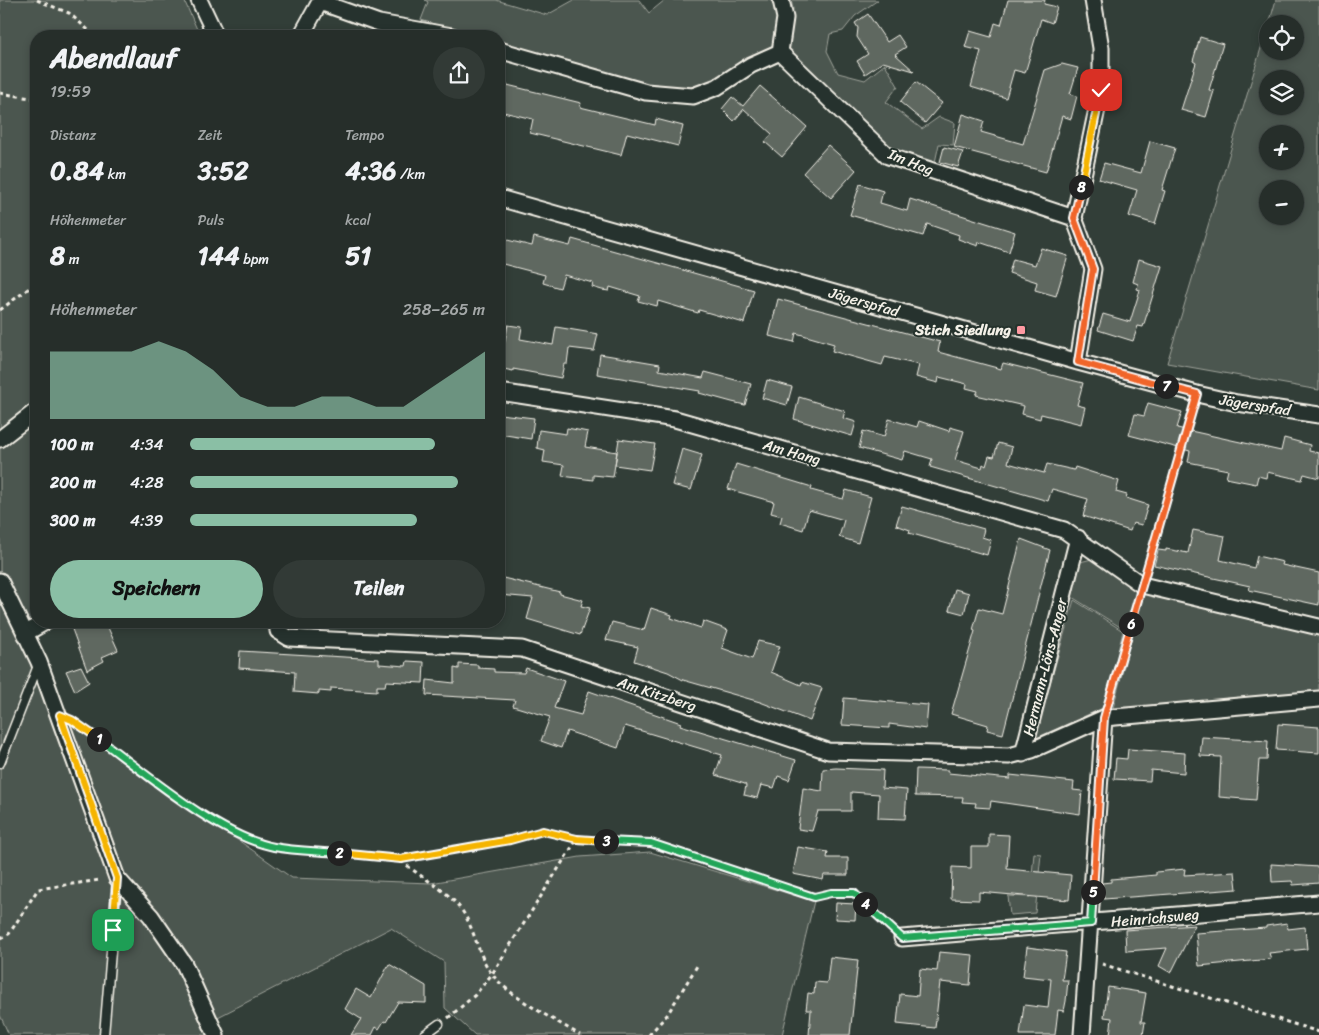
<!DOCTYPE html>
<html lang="de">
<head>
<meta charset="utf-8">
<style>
	:root { --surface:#262e2a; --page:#323a36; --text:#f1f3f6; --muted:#a4a8a8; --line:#424a47; --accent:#8abfa5 }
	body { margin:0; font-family:Sriracha,sans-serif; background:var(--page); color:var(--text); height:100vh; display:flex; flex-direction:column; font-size:19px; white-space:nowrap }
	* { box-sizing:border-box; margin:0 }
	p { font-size:16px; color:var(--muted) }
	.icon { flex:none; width:28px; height:28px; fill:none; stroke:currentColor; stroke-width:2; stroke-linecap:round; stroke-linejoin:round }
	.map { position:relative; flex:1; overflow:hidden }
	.sheet { position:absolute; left:30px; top:30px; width:475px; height:598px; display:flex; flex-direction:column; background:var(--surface); border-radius:20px; box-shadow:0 2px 8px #0003,0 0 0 1px var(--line) }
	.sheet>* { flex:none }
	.buttons { position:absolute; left:1259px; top:15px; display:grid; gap:10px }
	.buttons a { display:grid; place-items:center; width:45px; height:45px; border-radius:50%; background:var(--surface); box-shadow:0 2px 8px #0003,0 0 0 1px var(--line); font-size:25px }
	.pin { position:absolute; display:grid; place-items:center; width:42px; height:42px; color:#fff; margin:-21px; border-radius:10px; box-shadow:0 2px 8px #0006 }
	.km { position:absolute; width:25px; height:25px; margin:-12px; border-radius:50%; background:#222; color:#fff; font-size:14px; line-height:25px; text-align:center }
	.round { display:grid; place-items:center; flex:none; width:52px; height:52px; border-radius:26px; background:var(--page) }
	.overview { display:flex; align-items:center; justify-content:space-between; height:85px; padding:0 20px }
	h1 { font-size:28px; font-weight:700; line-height:38px }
	.figures { display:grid; grid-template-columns:repeat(3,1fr); gap:8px; height:85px; padding:5px 20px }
	.figures div { display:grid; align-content:center }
	.figures b { font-size:25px; font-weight:700 }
	.figures small { font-size:14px; font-weight:400 }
	.figures p { font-size:14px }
	.chart { height:140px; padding:10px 20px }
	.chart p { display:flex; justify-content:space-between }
	.chart svg { width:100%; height:90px; margin-top:5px; fill:var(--accent); opacity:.7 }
	.button { display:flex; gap:10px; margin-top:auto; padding:10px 20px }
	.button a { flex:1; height:58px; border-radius:30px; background:var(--accent); color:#111; font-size:20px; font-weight:700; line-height:58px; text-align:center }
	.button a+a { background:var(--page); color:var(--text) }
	ul { padding:0 20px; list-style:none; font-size:16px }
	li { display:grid; grid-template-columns:80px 60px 1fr; align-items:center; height:38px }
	li i { height:12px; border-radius:6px; background:var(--accent) }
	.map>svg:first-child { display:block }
	.green { fill:#4c564f; stroke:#a0a49c; fill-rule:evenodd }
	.building { fill:#5f6861; stroke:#f4f1e8 }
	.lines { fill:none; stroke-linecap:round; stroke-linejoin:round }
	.lane-casing { stroke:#f4f1e8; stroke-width:11 }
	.street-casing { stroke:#f4f1e8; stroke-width:19 }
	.path { stroke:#f4f1e8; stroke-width:3; stroke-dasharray:4 4; stroke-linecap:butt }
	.lane { stroke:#26332d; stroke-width:8 }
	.street { stroke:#26332d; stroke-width:15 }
	.split-1-casing { stroke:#fff; stroke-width:10 }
	.split-2-casing { stroke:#fff; stroke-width:10 }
	.split-3-casing { stroke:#fff; stroke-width:10 }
	.split-4-casing { stroke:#fff; stroke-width:10 }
	.split-5-casing { stroke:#fff; stroke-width:10 }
	.split-6-casing { stroke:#fff; stroke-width:10 }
	.split-7-casing { stroke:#fff; stroke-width:10 }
	.split-8-casing { stroke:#fff; stroke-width:10 }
	.split-9-casing { stroke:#fff; stroke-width:10 }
	.split-1 { stroke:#f5b400; stroke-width:6 }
	.split-2 { stroke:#22a559; stroke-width:6 }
	.split-3 { stroke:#f5b400; stroke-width:6 }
	.split-4 { stroke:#22a559; stroke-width:6 }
	.split-5 { stroke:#22a559; stroke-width:6 }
	.split-6 { stroke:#f0652b; stroke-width:6 }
	.split-7 { stroke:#f0652b; stroke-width:6 }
	.split-8 { stroke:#f0652b; stroke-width:6 }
	.split-9 { stroke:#f5b400; stroke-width:6 }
	.poi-dot { fill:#ff9aa2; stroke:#26332d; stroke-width:2 }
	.labels { text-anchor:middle; stroke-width:4; stroke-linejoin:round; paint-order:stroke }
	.street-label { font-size:15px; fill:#f4f1e8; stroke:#26332d }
	.poi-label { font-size:15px; font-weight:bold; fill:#f4f1e8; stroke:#26332d; text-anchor:end }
</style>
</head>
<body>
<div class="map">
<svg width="1319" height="1035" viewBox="0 0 1319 1035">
	<rect width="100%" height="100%" fill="#323e38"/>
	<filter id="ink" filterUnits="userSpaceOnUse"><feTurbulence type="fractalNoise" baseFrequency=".02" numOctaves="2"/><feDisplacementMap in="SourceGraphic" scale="10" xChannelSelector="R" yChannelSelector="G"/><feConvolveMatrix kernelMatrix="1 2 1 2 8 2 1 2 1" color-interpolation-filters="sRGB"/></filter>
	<g filter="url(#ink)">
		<path class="green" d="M0,0H184L200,36H36V603L22,636L53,710L292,878L431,883L580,857L650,852L814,901L782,1035H475L445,1008L444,962L391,928L216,1018L209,1035H9L0,1015Z
			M425,0H496L547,15L574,0H639L649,13L665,0H776L780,13L776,49L692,94L563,64L499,44V36H473L421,20L428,2Z
			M791,0H878L855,16L843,31L830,34L827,51L838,73L865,80L885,64L898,86L886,102L922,129L939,117L955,123L953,145L939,144L934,167L892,151L788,51L793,9Z
			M1276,0H1319V390L1167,363L1267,28L1268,51H1295V24H1269ZM1268,79H1295V106H1268ZM1268,134H1295V161H1268ZM1268,189H1295V216H1268Z
			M1092,559L1138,593L1125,630L1072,597L1080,562Z
			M1143,591L1319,635V691L1112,712Z
			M1074,600L1123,631L1105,707L1034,739Z
			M1034,853L1041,854L1035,913L1010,915L1008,896L1030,897Z"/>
		<path class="building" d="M1008,0H1045L1044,4L1057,7L1052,23L1041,19L1025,73L1014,70L1006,98L971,87L981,51L965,47L970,31L991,37L995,23L1001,25Z
			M868,14L887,42L898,35L906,47L895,54L914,71L883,62L865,74L857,61L868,54L857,37L858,28L855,23Z
			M1200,37L1223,44L1209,90L1214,91L1206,117L1181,110L1196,63L1193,61Z
			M1062,64L1078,68L1070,94L1077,96L1071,119L1062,116L1046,172L954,147L963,114L984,121L981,132L1023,144L1045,70Z
			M916,82L942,103L925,123L900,102Z
			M499,83L581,103L580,107L655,125L656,119L683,126L678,146L627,133L621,155L530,133L533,119L499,111Z
			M760,86L807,127L782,157L765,142L772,134L744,109L734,121L722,109L732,97L743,106Z
			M1150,141L1175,148L1162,190L1165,191L1155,224L1129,216L1137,190L1099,179L1104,163L1141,173Z
			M828,145L856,170L831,198L803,173Z
			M944,147L963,152L958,167L940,162Z
			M860,184L883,191L880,203L907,211L910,199L1015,232L1009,252L979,242L978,246L958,239L959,235L927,224L923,236L850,215Z
			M534,237L570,246L572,239L754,290L744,323L699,310L698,313L658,301L657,306L638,301L640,296L610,287L609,291L602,290L592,287L593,283L564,275L560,288L543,283L545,275L499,263V238L532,246Z
			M1041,248L1068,256L1056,296L1035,290L1037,282L1009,273L1013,259L1035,265Z
			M1139,259L1162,266L1143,327L1138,326L1133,341L1098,330L1103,314L1130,322L1140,290L1137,289L1138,284L1133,282Z
			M778,299L940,342L938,352L1001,369L1003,363L1083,383L1077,405L1085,407L1081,424L1041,414L1040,419L1022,414L1024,406L976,395L978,391L966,388L967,384L939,377L938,383L916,377L919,365L885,357L882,365L832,351L834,344L796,333L794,342L769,336Z
			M508,325L522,327L520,339L553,345L556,327L598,334L594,351L569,348L567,364H564L561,378L513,369V371L499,368V351H503Z
			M600,354L660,364L659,370L703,378L705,372L751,384L745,405L732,402L699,393L700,391L597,374Z
			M767,380L792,387L787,405L762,398Z
			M799,397L845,411L843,418L856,422L852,436L794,419Z
			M1148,403L1182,412L1177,428L1281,451L1284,438L1310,445L1309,451L1319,453V478L1304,474L1302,480L1267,472L1266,478L1258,476L1256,484L1226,478L1228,470L1188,462L1190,451L1129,435L1135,414L1144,416Z
			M500,414L534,418L531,439L499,434Z
			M889,419L917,427L919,421L949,431L950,427L964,431L955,460L982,468L983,464L986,466L989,456L994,457L998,443L1012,447L1008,463L1044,473L1047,464L1074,470L1075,467L1119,481L1116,492L1127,495L1126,498L1148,505L1142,525L1133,523L1130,531L1083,516L1088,499L1052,489L1048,501L930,467L932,459L905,451L902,460L859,448L863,431L884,437Z
			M567,428L588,432L585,447L617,452L613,477L593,475V480L562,476L564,465L543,462L545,450L537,448L539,430L566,434Z
			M619,439L655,444L650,470L615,465Z
			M682,449L702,455L691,490L672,485Z
			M736,464L812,487L811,490L843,499L846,490L871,497L858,543L839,537L844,520L809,510L803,530L780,523L782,516L771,513L774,502L728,489Z
			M902,506L984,529L982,537L991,540L987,555L909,533L910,530L896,525Z
			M1193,530L1225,536L1220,560L1254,568L1257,556L1283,562L1282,565L1319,573V605L1249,590L1250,586L1154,565L1158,550L1166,551V549L1188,553Z
			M1021,539L1050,550L1003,734L987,730L988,725L951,714L975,631L973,630L979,608L1002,614Z
			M499,577L560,592V594L583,600L581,606L590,608L580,635L527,619L533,598L499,595Z
			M955,589L969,593L964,614L949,610Z
			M651,608L672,615L671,618L701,628L703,621L728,630L722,648L752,659L758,641L780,646L771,672L801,685L802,682L822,688L810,721L760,702L683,680L668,672L634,661L638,647L606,640L612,622L644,630Z
			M69,621H105L118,650L102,657L104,661L87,670Z
			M240,651L379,659V664L406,666L407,661L424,662L423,683L386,681L385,686H377V691L331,688V692L319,691V694L294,692L295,672L239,668Z
			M459,664L478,665V668L494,669V672L524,673L526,668L564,681L554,708L581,715L589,691L681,723L680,725L796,760L789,780L778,776L774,788L761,785L757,798L744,795L746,786L745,784L715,775L722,755L625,726L618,748L567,731L561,748L541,741L550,717L513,706L515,700L426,695L427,680L454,683V668L459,669Z
			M81,666L89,682L75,691L66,671Z
			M844,698L928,705L926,729L889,724V728L842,725Z
			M1278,724L1319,727V753L1276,750Z
			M1202,737L1268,741L1267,760H1259L1256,800L1219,797L1221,757L1200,756Z
			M1128,749L1185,753L1184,773L1151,770L1150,781L1114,779L1116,758L1127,759Z
			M836,768L883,770L882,788L907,790L905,819L878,818L879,794L851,792V811H818L812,831L798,829L803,788L822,791L823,769Z
			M916,769L948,770V773L1010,779V775L1074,782L1073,790L1082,791L1080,814L991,801L990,808L975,807L976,803L962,802L963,797L915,796Z
			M989,834L1009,835L1007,869L1071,875L1069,900L979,892V900L951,899L952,867L971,868V847H989Z
			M798,847L828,852L827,858H848V875H824L823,880L793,874Z
			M1271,864L1319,867V883L1293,885L1292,881L1272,882Z
			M1185,869L1184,875L1235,872L1237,889L1104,899L1102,883L1111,882V879L1156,875V872Z
			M836,903L856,904L855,920L835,919Z
			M1287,923L1288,929L1305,927L1307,949L1269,953L1271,959L1199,966L1196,933L1266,928V926Z
			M1195,925L1171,973L1159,966L1167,948L1126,951L1125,930Z
			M1027,947L1066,952L1062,980H1068L1066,1001L1064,1011L1058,1010L1055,1035H1020L1024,1005L1048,1008L1051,979L1023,976Z
			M939,952L973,955L970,985L940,982L935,1028L897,1024L900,994L918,996L920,969L937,971Z
			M830,957L858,960L850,1035H809L811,1010H806L808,993L814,994L815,982L827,983Z
			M389,964L426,986V1003L398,1002L386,1022L384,1021L379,1029L376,1027L372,1035H351L361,1019L345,1009L356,989L371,998Z
			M1108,987L1146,993L1141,1022H1145L1143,1035H1110L1112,1018L1104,1017Z"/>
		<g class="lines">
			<defs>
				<path id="lane" d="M0,763L39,663
					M104,1035L117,880
					M424,1035L439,1024"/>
				<path id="street" d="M199,0L216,36
					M320,2L379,23L452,36
					M301,36L321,0
					M499,50L646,92L693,96L717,87L751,65L780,52L785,18L781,0
					M780,52L888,156L1074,218
					M499,198L1078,362L1197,394L1237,403L1319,415
					M1078,362L1093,269L1074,218L1101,90V48L1093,0
					M499,392L675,419L1064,530L1142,585L1319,627
					M0,439L36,411
					M0,581L39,662L117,878L151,916L184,964L216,1035
					M277,621L278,631L289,638L522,649L828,751L1009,756L1032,750L1104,718L1319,699
					M26,633L47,621
					M1023,754L1078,538
					M902,938L1319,903
					M1082,1035L1104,718"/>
			</defs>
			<use href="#lane" class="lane-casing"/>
			<use href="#street" class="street-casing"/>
			<path class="path" d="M37,0L69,13L95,36
				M0,93L36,99
				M0,310L36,283
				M1146,571L1193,408
				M1108,703L1138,601
				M80,726C140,770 201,826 274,847L401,859L510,840L543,831L577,839L651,843L814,897L831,893H854L890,927
				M401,860C420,878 444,887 460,908C475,927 477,955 492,974C508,996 555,1020 580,1035
				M0,938L9,934L38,889L100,880
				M1102,964L1319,1032
				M448,1018L475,995L492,974L577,839
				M649,1035L667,1015L697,966"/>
			<use href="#lane" class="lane"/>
			<use href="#street" class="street"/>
		</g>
	</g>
	<g class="lines" filter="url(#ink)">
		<defs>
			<path id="split-1" d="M99,739L72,720L60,715L117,878L113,930"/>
			<path id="split-2" d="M99,739C145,773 218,836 274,847C295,851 317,851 339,853"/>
			<path id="split-3" d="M339,853L401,859L510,840L543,831L577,839L606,841"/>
			<path id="split-4" d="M606,841L651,843L814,897L831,893H854L865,904"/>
			<path id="split-5" d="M865,904L902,938L1091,923L1093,892"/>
			<path id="split-6" d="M1093,892L1104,718L1131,624"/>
			<path id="split-7" d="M1131,624L1197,394L1166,386"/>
			<path id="split-8" d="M1081,187L1074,218L1093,269L1078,362L1166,386"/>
			<path id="split-9" d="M1081,187L1101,90"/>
		</defs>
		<use href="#split-1" class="split-1-casing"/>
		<use href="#split-2" class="split-2-casing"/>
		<use href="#split-3" class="split-3-casing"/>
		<use href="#split-4" class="split-4-casing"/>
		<use href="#split-5" class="split-5-casing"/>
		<use href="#split-6" class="split-6-casing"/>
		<use href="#split-7" class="split-7-casing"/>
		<use href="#split-8" class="split-8-casing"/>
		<use href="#split-9" class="split-9-casing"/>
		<use href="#split-1" class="split-1"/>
		<use href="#split-2" class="split-2"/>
		<use href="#split-3" class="split-3"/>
		<use href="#split-4" class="split-4"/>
		<use href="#split-5" class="split-5"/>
		<use href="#split-6" class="split-6"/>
		<use href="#split-7" class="split-7"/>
		<use href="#split-8" class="split-8"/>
		<use href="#split-9" class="split-9"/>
	</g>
	<rect class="poi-dot" x="1016" y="325" width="10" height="10" rx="2.5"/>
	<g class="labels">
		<g class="street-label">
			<text transform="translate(911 162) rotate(22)" y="5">Im Hag</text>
			<text transform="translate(864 302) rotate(16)" y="5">Jägerspfad</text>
			<text transform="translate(1255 405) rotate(9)" y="5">Jägerspfad</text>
			<text transform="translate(792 452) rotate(16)" y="5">Am Hang</text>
			<text transform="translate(1045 667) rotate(-76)" y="5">Hermann-Löns-Anger</text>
			<text transform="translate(657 694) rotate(18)" y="5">Am Kitzberg</text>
			<text transform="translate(1155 918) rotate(-5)" y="5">Heinrichsweg</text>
		</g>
		<g class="poi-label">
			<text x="1011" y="335">Stich Siedlung</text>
		</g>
	</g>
</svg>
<div class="buttons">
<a><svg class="icon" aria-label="locate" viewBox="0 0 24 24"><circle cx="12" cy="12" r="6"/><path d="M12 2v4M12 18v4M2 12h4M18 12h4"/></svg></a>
<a><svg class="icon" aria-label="layers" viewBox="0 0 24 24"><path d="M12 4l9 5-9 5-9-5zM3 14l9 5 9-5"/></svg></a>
<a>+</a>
<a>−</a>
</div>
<div class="pin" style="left:113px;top:930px;background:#1e9e55"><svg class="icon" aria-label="arrive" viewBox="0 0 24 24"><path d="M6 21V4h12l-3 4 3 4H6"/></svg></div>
<div class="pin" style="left:1101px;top:90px;background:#d93025"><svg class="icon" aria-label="check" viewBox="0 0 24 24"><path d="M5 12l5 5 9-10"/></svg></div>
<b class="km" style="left:99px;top:739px">1</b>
<b class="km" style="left:339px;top:853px">2</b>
<b class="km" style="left:606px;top:841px">3</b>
<b class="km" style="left:865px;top:904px">4</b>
<b class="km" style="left:1093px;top:892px">5</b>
<b class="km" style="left:1131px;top:624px">6</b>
<b class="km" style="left:1166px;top:386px">7</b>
<b class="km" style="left:1081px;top:187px">8</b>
<section class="sheet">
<div class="overview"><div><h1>Abendlauf</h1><p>19:59</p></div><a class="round"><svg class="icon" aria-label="share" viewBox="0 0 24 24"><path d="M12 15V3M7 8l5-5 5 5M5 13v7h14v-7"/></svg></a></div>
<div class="figures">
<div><p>Distanz</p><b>0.84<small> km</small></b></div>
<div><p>Zeit</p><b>3:52</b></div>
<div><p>Tempo</p><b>4:36<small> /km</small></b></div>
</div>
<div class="figures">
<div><p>Höhenmeter</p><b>8<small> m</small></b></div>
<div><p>Puls</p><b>144<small> bpm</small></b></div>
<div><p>kcal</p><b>51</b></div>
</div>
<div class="chart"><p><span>Höhenmeter</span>258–265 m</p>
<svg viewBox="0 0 160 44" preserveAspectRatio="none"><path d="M0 44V11L10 11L20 11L30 11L40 6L50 11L60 20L70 33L80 38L90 38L100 33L110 33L120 38L130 38L140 29L150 20L160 11V44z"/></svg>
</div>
<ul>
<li><b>100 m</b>4:34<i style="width:83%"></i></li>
<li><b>200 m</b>4:28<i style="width:91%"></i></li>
<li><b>300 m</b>4:39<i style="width:77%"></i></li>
</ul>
<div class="button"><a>Speichern</a><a>Teilen</a></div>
</section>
</div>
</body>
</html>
